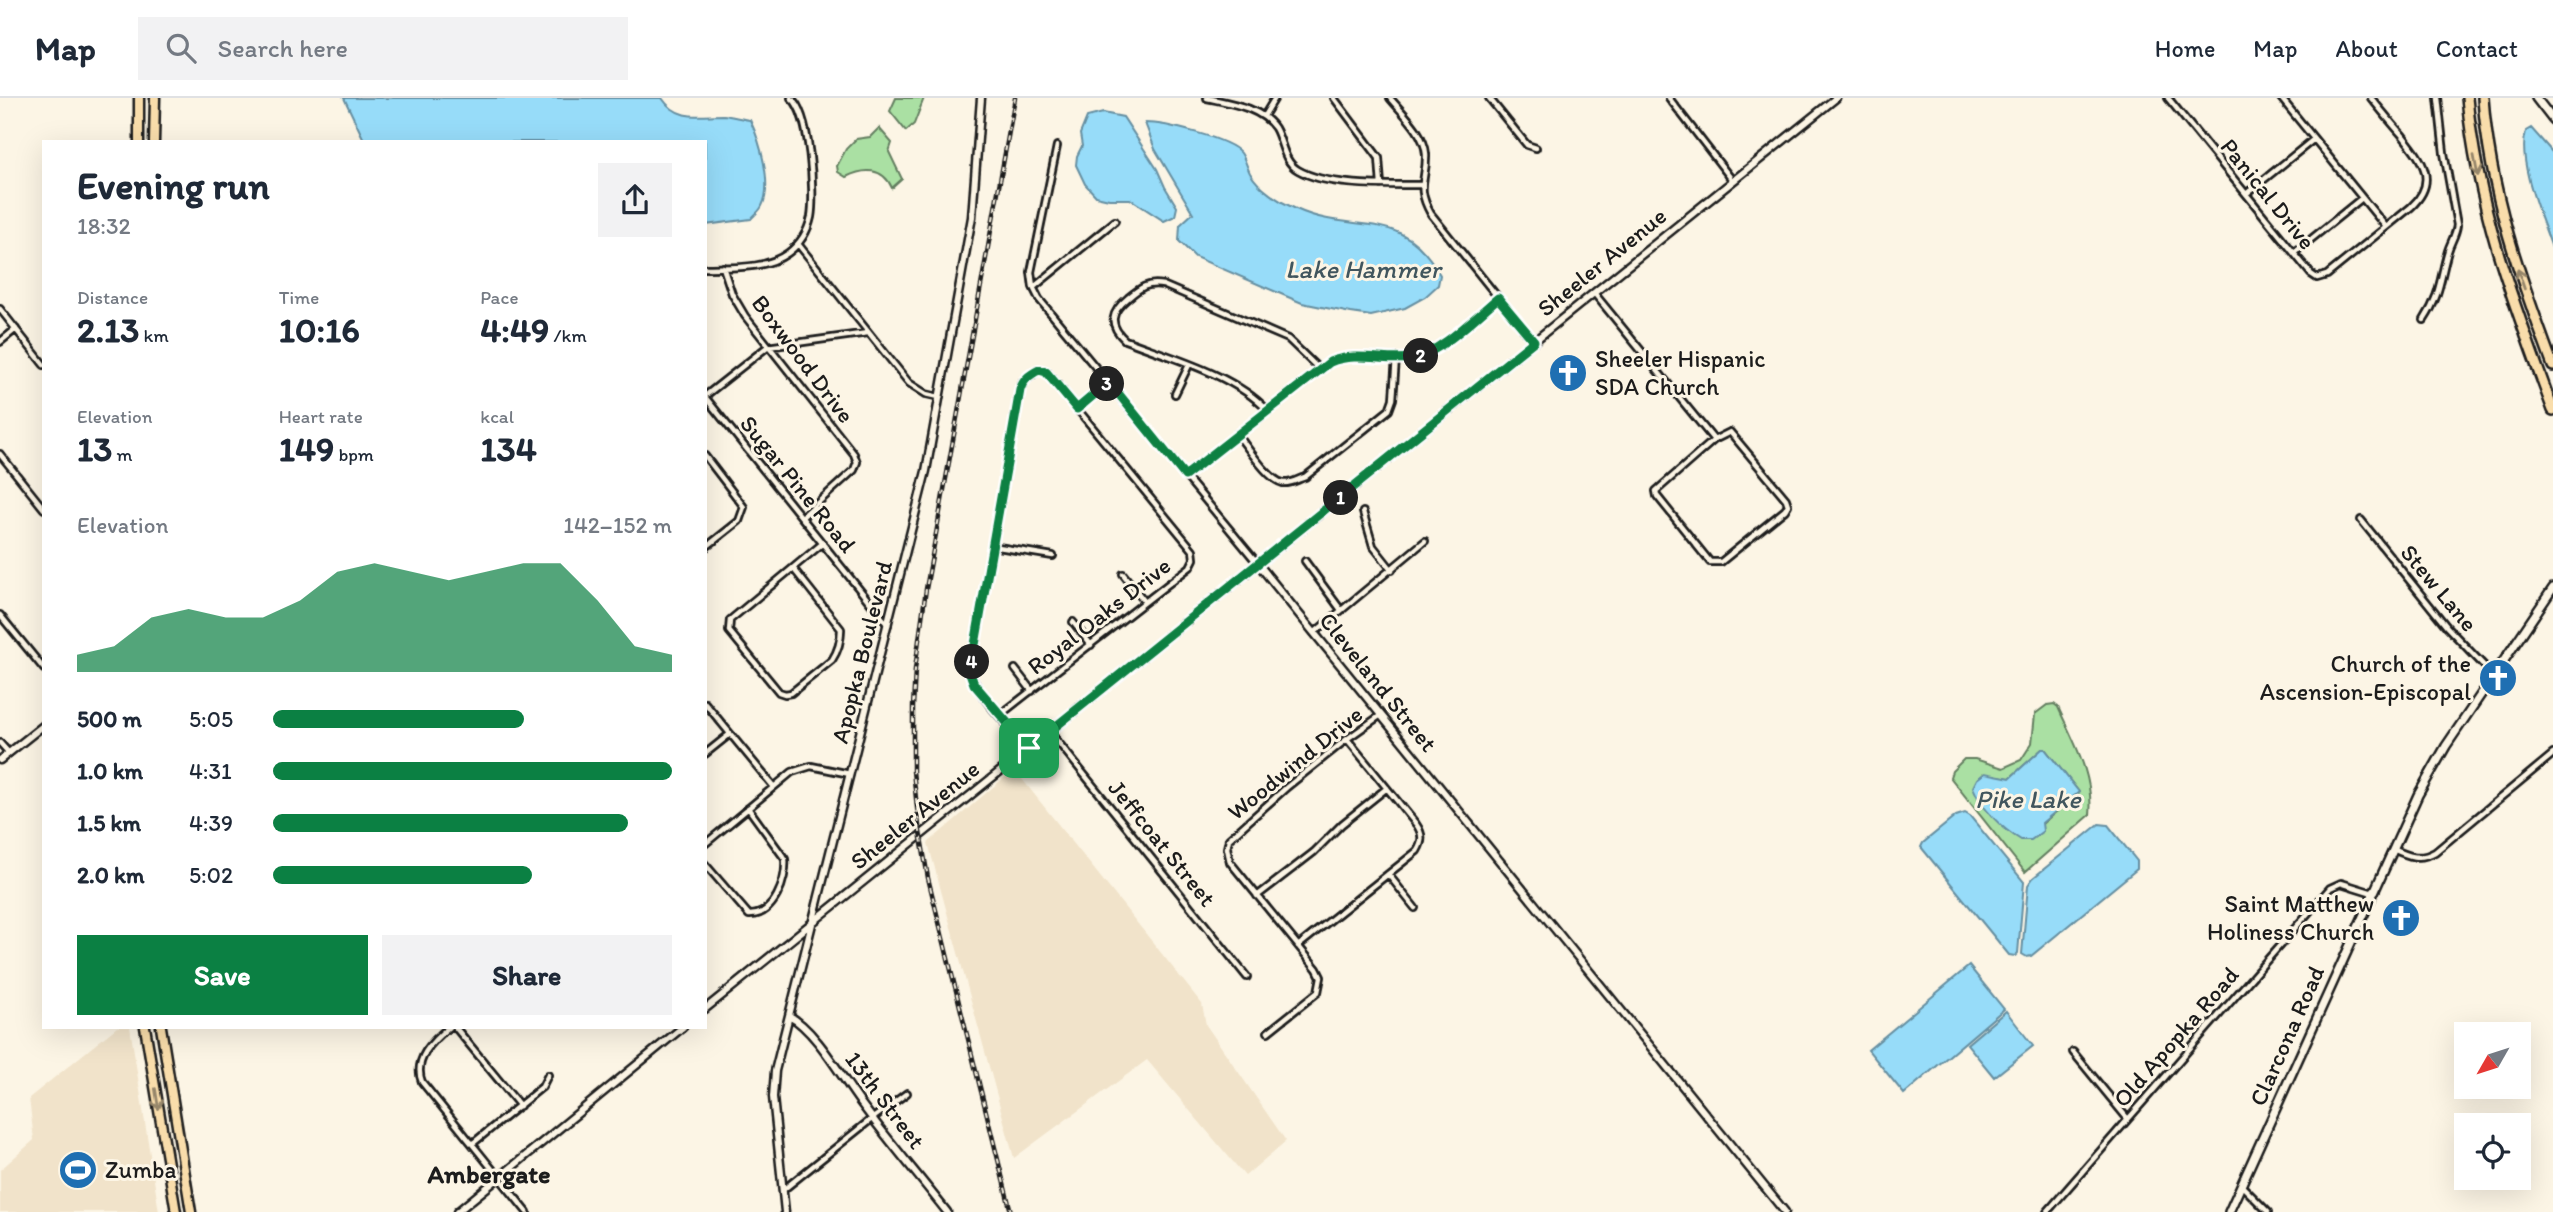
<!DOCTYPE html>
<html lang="en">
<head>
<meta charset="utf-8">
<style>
	:root { --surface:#fff; --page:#f2f2f3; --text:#1f2937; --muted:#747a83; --line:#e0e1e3; --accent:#0b8043 }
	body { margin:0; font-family:Itim,sans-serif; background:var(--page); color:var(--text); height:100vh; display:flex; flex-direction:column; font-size:26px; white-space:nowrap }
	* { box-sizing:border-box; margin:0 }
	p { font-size:23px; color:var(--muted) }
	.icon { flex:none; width:38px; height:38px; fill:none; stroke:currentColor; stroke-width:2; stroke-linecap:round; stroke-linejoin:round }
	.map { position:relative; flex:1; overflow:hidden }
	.sheet { position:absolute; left:42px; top:42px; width:665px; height:889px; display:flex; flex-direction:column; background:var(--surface); border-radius:0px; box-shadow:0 7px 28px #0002 }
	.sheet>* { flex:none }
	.needle { width:46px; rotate:231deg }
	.fabs { position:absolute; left:2454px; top:924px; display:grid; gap:14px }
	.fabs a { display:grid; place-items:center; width:77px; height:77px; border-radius:0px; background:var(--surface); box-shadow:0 7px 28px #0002; font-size:35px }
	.pin { position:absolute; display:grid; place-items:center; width:60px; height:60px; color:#fff; margin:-30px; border-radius:14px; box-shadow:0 4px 10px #0006 }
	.km { position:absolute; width:35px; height:35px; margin:-18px; border-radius:50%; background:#222; color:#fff; font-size:19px; line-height:35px; text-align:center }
	.round { display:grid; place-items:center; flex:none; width:74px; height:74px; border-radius:0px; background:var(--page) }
	.summary { display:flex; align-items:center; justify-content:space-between; height:119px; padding:0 35px }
	h1 { font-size:38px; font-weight:800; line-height:52px }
	.stats { display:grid; grid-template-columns:repeat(3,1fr); gap:10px; height:119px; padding:7px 35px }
	.stats div { display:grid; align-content:center }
	.stats b { font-size:35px; font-weight:800 }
	.stats small { font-size:19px; font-weight:400 }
	.stats p { font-size:19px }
	.chart { height:196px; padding:14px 35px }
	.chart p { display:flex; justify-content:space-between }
	.chart svg { width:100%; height:126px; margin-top:7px; fill:var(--accent); opacity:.7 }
	.primary-button { display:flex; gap:14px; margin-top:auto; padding:14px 35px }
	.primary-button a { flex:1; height:80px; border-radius:0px; background:var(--accent); color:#fff; font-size:28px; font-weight:800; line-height:80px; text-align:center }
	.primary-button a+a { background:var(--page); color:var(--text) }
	ul { padding:0 35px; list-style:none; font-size:23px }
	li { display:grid; grid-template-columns:112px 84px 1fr; align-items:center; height:52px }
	li i { height:18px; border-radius:9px; background:var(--accent) }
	header { display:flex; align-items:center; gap:42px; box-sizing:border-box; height:98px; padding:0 35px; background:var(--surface); border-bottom:2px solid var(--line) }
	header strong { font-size:33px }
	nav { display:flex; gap:38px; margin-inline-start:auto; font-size:24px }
	.search { width:490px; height:63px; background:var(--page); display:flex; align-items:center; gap:18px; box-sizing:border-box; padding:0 24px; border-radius:0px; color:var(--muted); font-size:26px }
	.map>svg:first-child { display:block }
	.built { fill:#f1e3ca }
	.green { fill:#aae0a3; stroke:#637e60; stroke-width:2; fill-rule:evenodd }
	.water { fill:#97dcf9; stroke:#668fa1; stroke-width:2 }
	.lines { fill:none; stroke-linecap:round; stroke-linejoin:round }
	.minor-casing { stroke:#1c1c1c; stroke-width:10 }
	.tertiary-casing { stroke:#1c1c1c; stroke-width:11 }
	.secondary-casing { stroke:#1c1c1c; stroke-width:12 }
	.primary-casing { stroke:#1c1c1c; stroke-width:13 }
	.motorway-casing { stroke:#1c1c1c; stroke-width:14 }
	.minor { stroke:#fcf5e5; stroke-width:4.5 }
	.tertiary { stroke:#fcf5e5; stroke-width:6 }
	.secondary { stroke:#fcf5e5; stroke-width:7 }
	.primary { stroke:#f9ddab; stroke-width:8 }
	.motorway { stroke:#f9ddab; stroke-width:9 }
	.rail-casing { stroke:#1c1c1c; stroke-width:4.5 }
	.rail { stroke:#fcf5e5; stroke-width:2; stroke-dasharray:5; stroke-linecap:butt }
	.oneway { stroke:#96866b }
	.route-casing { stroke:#fff; stroke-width:14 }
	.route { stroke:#0b8043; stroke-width:9 }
	.labels { text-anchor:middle; stroke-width:6; stroke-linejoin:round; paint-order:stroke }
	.street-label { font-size:24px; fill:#1c1c1c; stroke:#fcf5e5 }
	.poi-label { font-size:24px; fill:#1c1c1c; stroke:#fcf5e5; text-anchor:start }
	.water-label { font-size:26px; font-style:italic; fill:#41565e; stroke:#fcf5e5 }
	.neighbourhood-label { font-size:26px; font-weight:bold; fill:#1c1c1c; stroke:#fcf5e5 }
</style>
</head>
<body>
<header>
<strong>Map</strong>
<div class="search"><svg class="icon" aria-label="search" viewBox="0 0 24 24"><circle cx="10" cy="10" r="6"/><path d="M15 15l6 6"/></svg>Search here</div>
<nav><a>Home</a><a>Map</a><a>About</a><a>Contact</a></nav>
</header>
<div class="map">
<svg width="2553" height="1114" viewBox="0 0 2553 1114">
	<rect width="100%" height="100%" fill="#fcf5e5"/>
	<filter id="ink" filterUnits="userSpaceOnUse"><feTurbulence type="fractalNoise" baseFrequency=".0143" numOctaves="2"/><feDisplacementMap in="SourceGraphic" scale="14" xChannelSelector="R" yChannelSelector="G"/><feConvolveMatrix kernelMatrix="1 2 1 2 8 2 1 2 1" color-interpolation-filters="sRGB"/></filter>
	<g filter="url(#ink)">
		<path class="built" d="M1014,671L1202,906L1206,927L1286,1043L1245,1078L1147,962L1014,1060L928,745Z
			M117,929H130L159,1114H0V1072L34,1042L29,1000Z"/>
		<path class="green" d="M896,0H924L914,26L906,33L890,13Z
			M879,30L892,45L889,54L902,81L892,90C883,69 864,70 846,79L838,74L837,68L846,51L856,41L870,39Z
			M2054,606L2058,609C2074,645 2094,677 2090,717L2025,774L1950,679L1952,673L1964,661H1975L2003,670L2021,662L2032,645L2035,616L2047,607ZM2042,651H2045L2079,694L2042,726L1985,676L2010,680Z"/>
		<path class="water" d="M344,0H662C678,24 700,17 723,17C732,18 742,21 750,22C760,43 773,87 762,108C760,113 754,117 751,121L705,127V44H365Z
			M1103,15L1123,19L1157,71L1165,89L1177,109L1175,118L1164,123L1130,101H1109L1096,98L1085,86L1076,67L1077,58L1082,48L1080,36L1087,19Z
			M1145,25C1164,25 1229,40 1241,55C1245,61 1247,69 1250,75C1259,91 1280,104 1296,111C1355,138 1402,107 1440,177L1438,187L1425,199L1405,210L1371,218L1351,215L1302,205L1195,159L1179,143L1180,127L1193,115L1155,51Z
			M2531,30L2553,55V153C2542,120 2517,66 2526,33Z
			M2042,651H2045L2079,694L2042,725L2043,733L2031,742H2021C2001,730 1981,710 1973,689L1977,681L1985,675L2010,680Z
			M1965,715L1970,718L2024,784L2018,855L2015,858L2009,857L1921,749L1923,745L1956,718Z
			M2099,726L2108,727L2137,763V771L2031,858L2027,859L2022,856L2028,787L2033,780Z
			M1969,868L2004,911L1904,996L1868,952Z
			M2006,913L2033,948L1994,979L1967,946Z"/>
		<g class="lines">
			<defs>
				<path id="minor" d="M1207,0C1229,5 1261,9 1275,30C1283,44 1283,63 1298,72C1327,89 1388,87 1421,87
					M1334,0L1379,60L1381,87
					M1390,0C1403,16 1424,34 1426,56C1427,83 1415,87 1431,116L1533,243
					M1489,0L1527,47L1536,50
					M1669,0L1733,83
					M2168,0L2311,176L2317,180L2327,177L2411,109C2439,83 2422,62 2403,38C2392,26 2382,13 2371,0
					M2281,0L2386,129
					M1264,18L1275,0
					M1057,48L1031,174L1033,189L1039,201L1259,467
					M2246,96L2314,41
					M798,146L909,285L926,296L939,299
					M2294,155L2362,100
					M723,169L732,196L745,218L854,356L857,364L854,372L802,419
					M705,170C733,169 765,172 788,155C800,146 808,133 811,119C815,96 810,14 791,0
					M1034,189L1115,123
					M1594,195L1714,342
					M0,211L44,267
					M2424,222C2441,196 2440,180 2448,153C2451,143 2456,137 2457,127L2444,55L2438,0
					M0,244L16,231
					M1175,296L1189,267
					M705,298L767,249L868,235
					M705,299L888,527
					M1077,311L1109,284
					M1267,312C1235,277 1169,259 1125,242C1108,226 1111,214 1128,200C1140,190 1147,184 1163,187L1288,241L1319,271
					M1730,334L1786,401L1788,407L1785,412L1721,464H1710L1657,398L1656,393L1714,342Z
					M1237,336C1247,348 1268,382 1283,385C1291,386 1298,381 1305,379L1389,312L1393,301L1396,260
					M0,356L44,411
					M705,358L744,409L739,423L705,450
					M1185,378L1330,264C1356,253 1385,264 1412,260C1440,256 1476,218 1498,200
					M1363,414L1373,448L1392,472
					M2361,422L2447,529L2493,577
					M992,448L1053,458
					M1305,463L1341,512
					M793,470L841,531C841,542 838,553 832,562L791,595L785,596L779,594L729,533L730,522L823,445
					M1123,476L1145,504
					M0,517L44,571
					M1073,524L1091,547
					M1314,535L1425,443
					M1015,571L1032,593
					M705,605L774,689
					M1000,617L1190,469L1194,461L1193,452L1047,274L1039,272L1023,284L1020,292L970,575C982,604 1009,628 1029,650
					M1050,634L1247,879
					M0,645L9,655
					M705,656L730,636
					M705,746L792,674L811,668L850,676
					M2393,751C2408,758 2419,763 2435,754L2553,656
					M705,766L749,817C774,818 787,782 785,761L748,710
					M1388,776L1415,810
					M1257,798L1314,754L1342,726L1387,690
					M1298,848L1417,753C1423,743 1423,736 1416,726L1347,641
					M449,929C432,943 413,962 422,984L527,1114
					M455,929L520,1008
					M1268,934L1318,894L1321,879L1317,871L1230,764L1227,750L1229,741L1287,689L1347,641L1381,617
					M2073,954L2127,1020
					M472,1046L542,989L548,977
					M2242,1088L2268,1114
					M783,1092L869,1023L907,995
					M2047,1114L2330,790L2341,785L2373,795"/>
				<path id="tertiary" d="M1259,467L1785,1114
					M0,662L44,627
					M705,911L1836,0
					M789,918C815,931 842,980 860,1004C888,1042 918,1077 947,1114
					M457,1114L683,929
					M785,1114L773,999L775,973L926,373L972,119L981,0"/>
				<path id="secondary" d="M2536,0L2553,22
					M2229,1114L2418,697L2446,648L2553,490"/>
				<path id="primary" d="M139,44V0
					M154,44L155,0
					M145,929L176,1114
					M161,929L191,1114"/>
				<path id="motorway" d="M2467,0C2478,114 2514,206 2553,312
					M2483,0C2490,96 2520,179 2553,268"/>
			</defs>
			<use href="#minor" class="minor-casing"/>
			<use href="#tertiary" class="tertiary-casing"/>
			<use href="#secondary" class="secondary-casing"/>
			<use href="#primary" class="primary-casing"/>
			<use href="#motorway" class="motorway-casing"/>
			<use href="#minor" class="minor"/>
			<use href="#tertiary" class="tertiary"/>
			<use href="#secondary" class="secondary"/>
			<use href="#primary" class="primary"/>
			<use href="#motorway" class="motorway"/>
			<defs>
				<path id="rail" d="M1011,1114L928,780L919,728L913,673V609L915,571L926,491L1015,0"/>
			</defs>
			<use href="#rail" class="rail-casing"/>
			<use href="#rail" class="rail"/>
		</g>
		<defs><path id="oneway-shaft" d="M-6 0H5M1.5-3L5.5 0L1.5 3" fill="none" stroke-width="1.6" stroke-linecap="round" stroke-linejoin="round" transform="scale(1.75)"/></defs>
		<g class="oneway">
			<use href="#oneway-shaft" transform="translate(2476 68) rotate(79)"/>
			<use href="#oneway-shaft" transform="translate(2521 181) rotate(-109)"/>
			<use href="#oneway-shaft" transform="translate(157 1001) rotate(81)"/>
		</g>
	</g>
	<g class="lines" filter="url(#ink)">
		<defs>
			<path id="route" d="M1498,200L1534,243L1029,650L974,586L970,575L1020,292C1023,282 1029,277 1039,272L1046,274L1077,311L1109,284L1185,378L1330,264C1356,253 1385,264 1412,260C1440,256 1476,218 1498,200Z"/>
		</defs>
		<use href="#route" class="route-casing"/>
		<use href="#route" class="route"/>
	</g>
	<defs>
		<symbol id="church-disc" viewBox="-11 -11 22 22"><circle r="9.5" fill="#1f6fb2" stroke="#fcf5e5"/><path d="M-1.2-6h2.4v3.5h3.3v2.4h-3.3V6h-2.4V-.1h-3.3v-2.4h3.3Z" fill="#fff"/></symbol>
		<symbol id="stadium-disc" viewBox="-11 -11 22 22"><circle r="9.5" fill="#1f6fb2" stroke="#fcf5e5"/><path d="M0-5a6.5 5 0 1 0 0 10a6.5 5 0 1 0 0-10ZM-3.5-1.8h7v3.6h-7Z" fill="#fff"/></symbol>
	</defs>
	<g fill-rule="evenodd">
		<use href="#church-disc" x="1546" y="253" width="44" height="44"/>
		<use href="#church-disc" x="2476" y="558" width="44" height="44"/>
		<use href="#church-disc" x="2379" y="798" width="44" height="44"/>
		<use href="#stadium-disc" x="56" y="1050" width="44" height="44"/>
	</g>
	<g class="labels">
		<g class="street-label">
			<text transform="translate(2268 96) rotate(51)" y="8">Panical Drive</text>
			<text transform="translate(1602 164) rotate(-39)" y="8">Sheeler Avenue</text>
			<text transform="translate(803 261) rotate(53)" y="8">Boxwood Drive</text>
			<text transform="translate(798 386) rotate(51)" y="8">Sugar Pine Road</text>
			<text transform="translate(2439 490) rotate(50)" y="8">Stew Lane</text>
			<text transform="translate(1099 518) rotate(-38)" y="8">Royal Oaks Drive</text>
			<text transform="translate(862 554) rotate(-76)" y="8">Apopka Boulevard</text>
			<text transform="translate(1378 584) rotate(51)" y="8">Cleveland Street</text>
			<text transform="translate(1295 665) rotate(-39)" y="8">Woodwind Drive</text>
			<text transform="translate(915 717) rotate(-39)" y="8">Sheeler Avenue</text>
			<text transform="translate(1162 745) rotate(51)" y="8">Jeffcoat Street</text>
			<text transform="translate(2287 938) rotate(-66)" y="8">Clarcona Road</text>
			<text transform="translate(2176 939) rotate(-49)" y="8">Old Apopka Road</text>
			<text transform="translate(885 1002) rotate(53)" y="8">13th Street</text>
		</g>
		<g class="poi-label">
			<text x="1595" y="269">Sheeler Hispanic<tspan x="1595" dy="28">SDA Church</tspan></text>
			<text x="2471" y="574" text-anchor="end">Church of the<tspan x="2471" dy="28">Ascension-Episcopal</tspan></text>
			<text x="2374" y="814" text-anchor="end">Saint Matthew<tspan x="2374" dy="28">Holiness Church</tspan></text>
			<text x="105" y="1080">Zumba</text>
		</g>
		<g class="water-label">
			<text x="1363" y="180">Lake Hammer</text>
			<text x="2028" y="710">Pike Lake</text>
		</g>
		<g class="neighbourhood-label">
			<text x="489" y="1085">Ambergate</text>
		</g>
	</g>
</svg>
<div class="fabs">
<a><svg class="needle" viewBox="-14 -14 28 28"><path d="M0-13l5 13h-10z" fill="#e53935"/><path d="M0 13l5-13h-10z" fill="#747a83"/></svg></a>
<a><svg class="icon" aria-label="locate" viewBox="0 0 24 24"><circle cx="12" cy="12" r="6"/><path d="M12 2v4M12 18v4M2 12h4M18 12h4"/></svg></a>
</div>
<div class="pin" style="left:1029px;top:650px;background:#1e9e55"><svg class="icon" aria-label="arrive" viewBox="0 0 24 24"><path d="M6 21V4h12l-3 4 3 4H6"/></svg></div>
<b class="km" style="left:1341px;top:400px">1</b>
<b class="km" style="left:1421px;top:258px">2</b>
<b class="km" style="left:1107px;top:286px">3</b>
<b class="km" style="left:972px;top:564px">4</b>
<section class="sheet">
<div class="summary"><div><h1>Evening run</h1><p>18:32</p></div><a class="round"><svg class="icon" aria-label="share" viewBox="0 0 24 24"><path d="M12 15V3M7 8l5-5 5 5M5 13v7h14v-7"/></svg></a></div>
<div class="stats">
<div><p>Distance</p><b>2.13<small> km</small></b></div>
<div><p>Time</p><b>10:16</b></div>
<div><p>Pace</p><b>4:49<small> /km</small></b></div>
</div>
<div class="stats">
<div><p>Elevation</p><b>13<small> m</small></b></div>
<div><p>Heart rate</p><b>149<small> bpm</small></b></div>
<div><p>kcal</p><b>134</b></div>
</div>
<div class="chart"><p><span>Elevation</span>142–152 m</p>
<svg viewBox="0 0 160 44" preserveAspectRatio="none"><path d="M0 44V38L10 35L20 25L30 22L40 25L50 25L60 19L70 9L80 6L90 9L100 12L110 9L120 6L130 6L140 19L150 35L160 38V44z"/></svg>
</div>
<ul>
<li><b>500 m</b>5:05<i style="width:63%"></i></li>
<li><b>1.0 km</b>4:31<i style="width:100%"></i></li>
<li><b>1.5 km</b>4:39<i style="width:89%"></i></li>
<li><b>2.0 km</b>5:02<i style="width:65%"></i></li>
</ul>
<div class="primary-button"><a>Save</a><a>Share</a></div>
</section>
</div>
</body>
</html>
